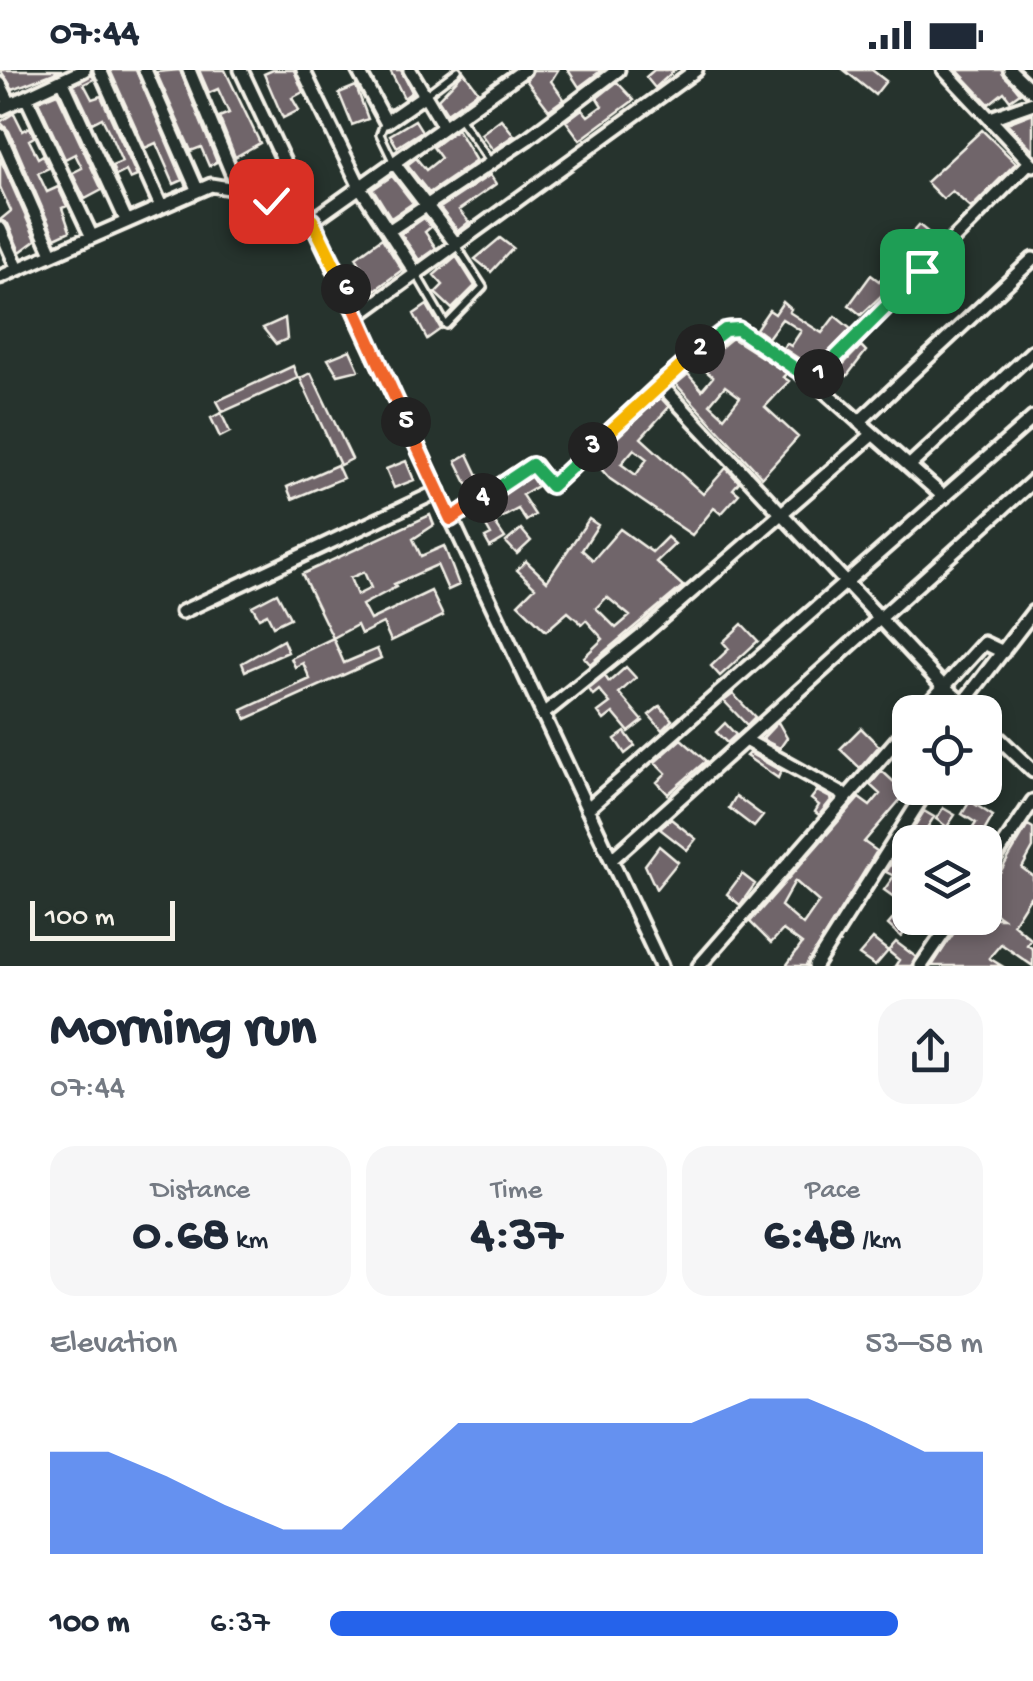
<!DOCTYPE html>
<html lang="en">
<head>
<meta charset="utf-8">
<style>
	:root { --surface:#fff; --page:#f6f6f7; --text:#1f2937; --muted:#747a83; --accent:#2563eb }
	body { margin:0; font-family:"Gochi Hand",sans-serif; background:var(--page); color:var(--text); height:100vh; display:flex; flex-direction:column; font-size:38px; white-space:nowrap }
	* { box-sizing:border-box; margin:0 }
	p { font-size:32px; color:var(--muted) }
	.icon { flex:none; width:55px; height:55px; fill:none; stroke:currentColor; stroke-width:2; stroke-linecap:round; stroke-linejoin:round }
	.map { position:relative; height:896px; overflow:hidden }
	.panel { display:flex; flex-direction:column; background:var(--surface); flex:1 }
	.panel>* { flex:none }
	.tools { position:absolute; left:892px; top:625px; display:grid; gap:20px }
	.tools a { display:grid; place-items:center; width:110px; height:110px; border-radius:20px; background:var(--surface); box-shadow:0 5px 15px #0003; font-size:50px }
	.scale { position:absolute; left:30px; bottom:25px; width:145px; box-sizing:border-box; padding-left:10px; border:5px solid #f4f1e8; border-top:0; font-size:28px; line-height:35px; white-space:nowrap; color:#f4f1e8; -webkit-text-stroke:8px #26332d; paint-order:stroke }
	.pin { position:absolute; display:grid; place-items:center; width:85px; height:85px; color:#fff; margin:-42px; border-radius:20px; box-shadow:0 5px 15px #0006 }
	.km { position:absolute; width:50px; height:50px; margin:-25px; border-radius:50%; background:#222; color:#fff; font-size:28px; line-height:50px; text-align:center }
	.round { display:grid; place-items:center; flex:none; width:105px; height:105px; border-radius:30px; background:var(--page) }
	.headline { display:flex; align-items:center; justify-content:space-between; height:170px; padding:0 50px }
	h1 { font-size:55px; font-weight:700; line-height:75px }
	.stats { display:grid; grid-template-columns:repeat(3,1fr); gap:15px; height:170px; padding:10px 50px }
	.stats div { display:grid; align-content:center; border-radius:25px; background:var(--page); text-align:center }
	.stats b { font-size:50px; font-weight:700 }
	.stats small { font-size:28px; font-weight:400 }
	.stats p { font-size:28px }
	.chart { height:280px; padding:20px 50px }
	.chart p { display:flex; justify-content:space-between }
	.chart svg { width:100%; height:180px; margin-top:10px; fill:var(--accent); opacity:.7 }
	ul { padding:0 50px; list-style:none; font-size:32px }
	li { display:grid; grid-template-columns:160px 120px 1fr; align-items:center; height:75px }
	li i { height:25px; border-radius:12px; background:var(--accent) }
	.status { display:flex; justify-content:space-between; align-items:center; height:70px; padding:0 50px; background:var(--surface); direction:ltr }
	.status svg { height:28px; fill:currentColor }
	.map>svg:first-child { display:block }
	.building { fill:#6f656b; stroke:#f4f1e8; stroke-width:2.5; fill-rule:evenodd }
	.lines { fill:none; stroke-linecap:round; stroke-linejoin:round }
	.lane-casing { stroke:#f4f1e8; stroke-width:12 }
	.street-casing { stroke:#f4f1e8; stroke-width:19 }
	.lane { stroke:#26332d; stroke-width:5 }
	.street { stroke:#26332d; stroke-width:11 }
	.split-1-casing { stroke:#fff; stroke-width:20 }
	.split-2-casing { stroke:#fff; stroke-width:20 }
	.split-3-casing { stroke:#fff; stroke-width:20 }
	.split-4-casing { stroke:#fff; stroke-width:20 }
	.split-5-casing { stroke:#fff; stroke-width:20 }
	.split-6-casing { stroke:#fff; stroke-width:20 }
	.split-7-casing { stroke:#fff; stroke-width:20 }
	.split-1 { stroke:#22a559; stroke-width:12 }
	.split-2 { stroke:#22a559; stroke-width:12 }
	.split-3 { stroke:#f5b400; stroke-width:12 }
	.split-4 { stroke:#22a559; stroke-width:12 }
	.split-5 { stroke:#f0652b; stroke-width:12 }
	.split-6 { stroke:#f0652b; stroke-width:12 }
	.split-7 { stroke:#f5b400; stroke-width:12 }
</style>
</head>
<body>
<div class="status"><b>07:44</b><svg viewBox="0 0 49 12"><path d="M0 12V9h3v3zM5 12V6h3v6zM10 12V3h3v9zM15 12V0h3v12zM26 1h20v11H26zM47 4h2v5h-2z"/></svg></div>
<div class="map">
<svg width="1033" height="896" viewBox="0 0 1033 896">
	<rect width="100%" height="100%" fill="#26332d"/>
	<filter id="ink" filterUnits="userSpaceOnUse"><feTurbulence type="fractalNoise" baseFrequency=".01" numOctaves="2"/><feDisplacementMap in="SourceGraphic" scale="20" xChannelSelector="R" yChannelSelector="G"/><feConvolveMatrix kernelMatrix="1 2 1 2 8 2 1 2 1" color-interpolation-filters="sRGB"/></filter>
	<g filter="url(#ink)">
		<path class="building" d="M0,0H62L13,19Z
			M110,0H136L183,110L174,114L156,73L145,78Z
			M180,0L217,92L209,96L201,77L191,81L156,2Z
			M199,0H225L260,73L235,87L219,47L229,43L218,19L209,23Z
			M273,0H294L303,22L292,28L299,40L283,48L264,4Z
			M390,0H401L412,22L404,28Z
			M533,0H558L551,11L564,29L549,40L526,10Z
			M568,0H602L579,17Z
			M654,0H675L655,18L646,7Z
			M844,0H872L886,11L875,25Z
			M957,0H1001L1020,23L1010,30L1004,22L989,34Z
			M464,2L478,21L447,43L438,29Z
			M92,5L94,9L84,14L92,29L101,26L137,106L130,109L126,101L116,106L112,96L122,92L110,64L102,48L92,53L74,15Z
			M617,12L634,30L580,70L566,51L582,39L588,46L602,36L597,28Z
			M356,16L368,49L352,55L339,23Z
			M57,23L102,120L85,129L72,103L82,98L75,84L65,89L38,31Z
			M14,43L23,61L30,57L34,67L29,70L38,88L43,85L49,98L38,103L47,122L58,117L67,136L62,138L70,161L55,168L9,61L0,52Z
			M1033,43V80L1007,53Z
			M501,49L514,65L493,80L481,64Z
			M415,50L422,61L397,77L390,65Z
			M457,59L476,91L429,123L407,95L416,88L426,100L441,88L433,77Z
			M982,60L1016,93L971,138L952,121L943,129L926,112Z
			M0,88L36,170L20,182L8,154L0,150L11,141L0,117Z
			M490,105L496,114L459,140L469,152L458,161L440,138Z
			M392,106L413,133L391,148L373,119Z
			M424,148L431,157L425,162L436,178L419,190L401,164Z
			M919,155L939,171L861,245L849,235L871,205L879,211L893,194L888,189Z
			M382,168L402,200L375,220L356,187Z
			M500,168L513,178L491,202L475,189Z
			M456,186L475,216L452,239L435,223L443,215L434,205Z
			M783,232L791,239L789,242L822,263L835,246L851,259L813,298L783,278L786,273L791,276L801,261L792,255L782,249L768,268L756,259L769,240L775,244Z
			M427,235L441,259L427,269L414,244Z
			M285,248L287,269L276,274L263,258Z
			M732,268L787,303L783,307L789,311L765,337L798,367L762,407L676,314L688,304L702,320L713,307L699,295ZM725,316L740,327L724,347L710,334Z
			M861,276L866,281L847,306L842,302L832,314L828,310Z
			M350,280L359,300L338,305L328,289Z
			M293,296L298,308L223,342L217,331Z
			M311,303L352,389L340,395L300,308Z
			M660,327L669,337L641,368L703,424L726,398L739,412L733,419L739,424L721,444L714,438L692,465L610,409L593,390ZM634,379L647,389L636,405L621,394Z
			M221,343L230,362L220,367L211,348Z
			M468,384L483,416L472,423L456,391Z
			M406,391L414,410L394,418L386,399Z
			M337,395L343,408L292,429L287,417Z
			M531,406L537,416L522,425L535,445L526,451L518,439L494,452L505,468L490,477L485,468L491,465L478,442Z
			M430,445L434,455L413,469L421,486L444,476L459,515L448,520L437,495L394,514L396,517L362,535L370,550L431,521L443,546L391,571L383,553L361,564L357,555L333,568L302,504ZM364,502L371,518L357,525L350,508Z
			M589,449L598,455L582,480L593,490L620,459L652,482L667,467L675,474L656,492L683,516L590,594L584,587L603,569L586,550L582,554L568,542L546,561L518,534L535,517L517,500L526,491L547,511ZM607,527L630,546L616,558L596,538Z
			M521,459L531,471L517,484L506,472Z
			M277,523L290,548L273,556L267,544L259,548L252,536Z
			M742,554L758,571L720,606L711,596L729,579L723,572Z
			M333,568L344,593L377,579L381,588L246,649L242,640L310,609L303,593L295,597L291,588Z
			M283,570L288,582L245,601L242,593Z
			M626,597L636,608L619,623L643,651L629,662L613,643L604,650L598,642L610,633L599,620L593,625L589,619L605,606L609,612Z
			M733,624L755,647L747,655L724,631Z
			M660,636L672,650L662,660L649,645Z
			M778,652L787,668L780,678L762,669Z
			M725,653L736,665L727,673L716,662Z
			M861,658L879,676L860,698L840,679Z
			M625,662L635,676L625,684L615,669Z
			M681,669L706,691L668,724L657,712L666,703L655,692Z
			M749,683L781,701L778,708L746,686Z
			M882,701L906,723L864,772L877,781L806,896H786L802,874L783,860L771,873L750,852L859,728L870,736L880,724L870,715ZM795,811L819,832L803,855L781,836Z
			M817,721L832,729L819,745L815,742L819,735L811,729Z
			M736,726L763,746L754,757L729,738Z
			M970,731L993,746L983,763L996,770L985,786V772H964L976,753L962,744Z
			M943,738L955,745L947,757L936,749Z
			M924,741L934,747L918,772H910V814L898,830L884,820L894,806L886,802Z
			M671,749L696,769L687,780L660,759Z
			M1028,755L1033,758V778L1022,798L1033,806V830L1030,827L1013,854L1031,869L1027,875L1033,879V896L1001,874L989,888L1002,896H932L963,848H1002L985,836V812L993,814Z
			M659,776L678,792L656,819L645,795Z
			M742,804L755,814L740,835L727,824Z
			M900,841L913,852L901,867L888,855Z
			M910,848H943L932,863Z
			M873,869L888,881L875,896L859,885Z
			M896,872L916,887L911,896H895L899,890L888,881Z"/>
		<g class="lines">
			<defs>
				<path id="lane" d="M425,25L458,0
					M460,49L491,93
					M384,54L380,64L394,93
					M418,207L446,255L483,217L456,175"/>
				<path id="street" d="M100,0L160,134
					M145,0L197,119
					M189,0L238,118
					M241,0L661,896
					M303,0L360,117L417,205
					M358,0L386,52L425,25
					M410,0L444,57
					M944,0L1033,95
					M1010,0L1033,22
					M62,10L126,150
					M0,14L10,34
					M26,27L91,165
					M0,39L84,0
					M991,48L1033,33
					M0,65L52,183
					M394,93L456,174
					M0,159L18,199
					M390,160L528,68L618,0
					M0,207L211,115L253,122L312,151L524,0
					M359,245L696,0
					M813,311L1030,92
					M660,314L944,617L973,642
					M859,352L1033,189
					M909,396L1033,281
					M451,449L529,396H535L548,415L556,412L660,314L729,259H738L803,302L944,427
					M182,542L439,421
					M963,633L1033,542
					M921,642L984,573L1003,582
					M542,645L645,562L873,364
					M985,655L1033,701
					M745,670L846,726
					M587,739L1033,348
					M612,789L1033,411
					M985,803L1033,731
					M699,896L910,655
					M815,896L928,718
					M921,896L954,848"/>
			</defs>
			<use href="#lane" class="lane-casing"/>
			<use href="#street" class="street-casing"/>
			<use href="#lane" class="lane"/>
			<use href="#street" class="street"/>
		</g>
	</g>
	<g class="lines" filter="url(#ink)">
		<defs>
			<path id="split-1" d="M819,304L922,201"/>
			<path id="split-2" d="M700,279L725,260L738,259L813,311L819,304"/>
			<path id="split-3" d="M593,377L700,279"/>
			<path id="split-4" d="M483,428L532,395L551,416L593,377"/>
			<path id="split-5" d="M406,352L451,449L483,428"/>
			<path id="split-6" d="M346,219L406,352"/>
			<path id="split-7" d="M271,131L312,150L346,219"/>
		</defs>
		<use href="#split-1" class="split-1-casing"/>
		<use href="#split-2" class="split-2-casing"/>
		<use href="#split-3" class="split-3-casing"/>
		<use href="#split-4" class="split-4-casing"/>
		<use href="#split-5" class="split-5-casing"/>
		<use href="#split-6" class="split-6-casing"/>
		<use href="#split-7" class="split-7-casing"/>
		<use href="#split-1" class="split-1"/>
		<use href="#split-2" class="split-2"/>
		<use href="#split-3" class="split-3"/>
		<use href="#split-4" class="split-4"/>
		<use href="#split-5" class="split-5"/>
		<use href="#split-6" class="split-6"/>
		<use href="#split-7" class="split-7"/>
	</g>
</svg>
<div class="tools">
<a><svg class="icon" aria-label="locate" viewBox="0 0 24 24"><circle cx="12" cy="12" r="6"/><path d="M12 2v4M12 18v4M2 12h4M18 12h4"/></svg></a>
<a><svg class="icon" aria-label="layers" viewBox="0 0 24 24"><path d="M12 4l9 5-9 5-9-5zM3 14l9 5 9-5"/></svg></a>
</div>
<div class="scale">100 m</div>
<div class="pin" style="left:922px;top:201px;background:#1e9e55"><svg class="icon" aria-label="arrive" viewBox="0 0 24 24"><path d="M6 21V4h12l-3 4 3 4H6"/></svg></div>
<div class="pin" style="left:271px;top:131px;background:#d93025"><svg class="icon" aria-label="check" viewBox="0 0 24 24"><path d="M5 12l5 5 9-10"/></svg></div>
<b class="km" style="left:819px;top:304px">1</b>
<b class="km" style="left:700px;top:279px">2</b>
<b class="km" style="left:593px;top:377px">3</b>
<b class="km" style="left:483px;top:428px">4</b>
<b class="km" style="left:406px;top:352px">5</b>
<b class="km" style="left:346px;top:219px">6</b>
</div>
<section class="panel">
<div class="headline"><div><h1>Morning run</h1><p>07:44</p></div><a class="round"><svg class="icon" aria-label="share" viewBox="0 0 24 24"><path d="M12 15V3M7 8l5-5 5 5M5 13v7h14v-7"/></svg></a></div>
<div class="stats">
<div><p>Distance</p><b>0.68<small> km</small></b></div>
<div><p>Time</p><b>4:37</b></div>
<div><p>Pace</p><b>6:48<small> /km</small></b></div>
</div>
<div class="chart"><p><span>Elevation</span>53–58 m</p>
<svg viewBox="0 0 160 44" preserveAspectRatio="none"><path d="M0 44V19L10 19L20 25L30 32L40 38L50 38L60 25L70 12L80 12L90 12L100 12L110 12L120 6L130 6L140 12L150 19L160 19V44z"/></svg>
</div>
<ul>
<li><b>100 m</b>6:37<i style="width:87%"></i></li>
</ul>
</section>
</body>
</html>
